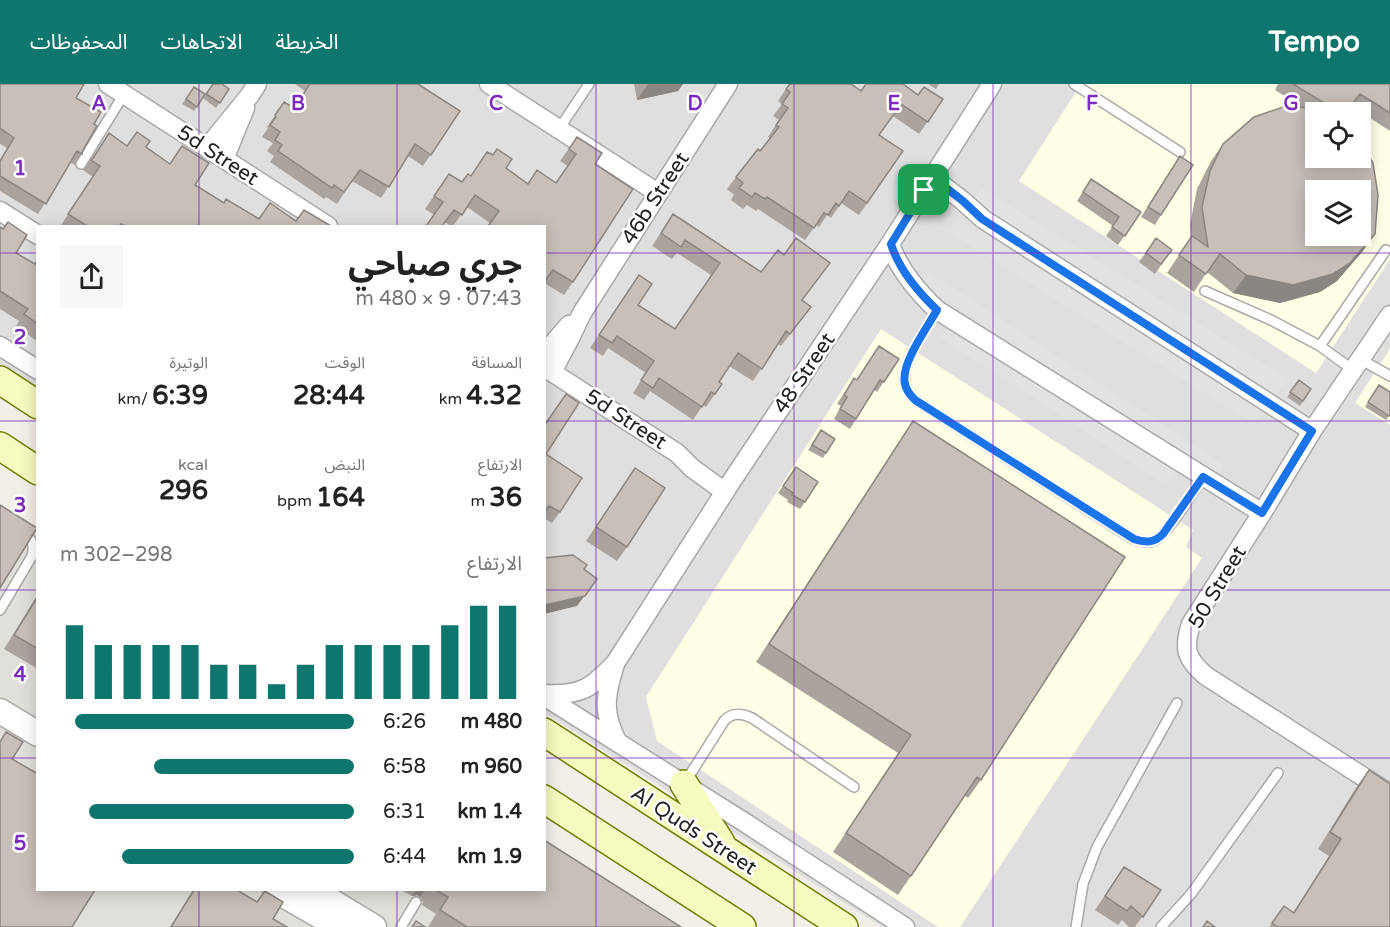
<!DOCTYPE html>
<html lang="ar">
<head>
<meta charset="utf-8">
<style>
	:root { --surface:#fff; --page:#f6f6f6; --text:#222; --muted:#767676; --accent:#0f766e }
	body { margin:0; font-family:"Varela Round","Noto Sans Arabic",sans-serif; background:var(--page); color:var(--text); direction:rtl; height:100vh; display:flex; flex-direction:column; font-size:22px; white-space:nowrap }
	* { box-sizing:border-box; margin:0 }
	p { font-size:20px; color:var(--muted) }
	.icon { flex:none; width:33px; height:33px; fill:none; stroke:currentColor; stroke-width:2; stroke-linecap:round; stroke-linejoin:round }
	.map { position:relative; flex:1; overflow:hidden; direction:ltr }
	.panel { position:absolute; left:36px; top:141px; width:510px; height:666px; display:flex; flex-direction:column; background:var(--surface); border-radius:0px; box-shadow:0 3px 15px #0003; direction:rtl }
	.panel>* { flex:none }
	.controls { position:absolute; left:1305px; top:18px; display:grid; gap:12px }
	.controls a { display:grid; place-items:center; width:66px; height:66px; border-radius:0px; background:var(--surface); box-shadow:0 3px 15px #0003; font-size:30px }
	.pin { position:absolute; display:grid; place-items:center; width:51px; height:51px; color:#fff; margin:-26px; border-radius:12px; box-shadow:0 3px 9px #0006 }
	.round { display:grid; place-items:center; flex:none; width:63px; height:63px; border-radius:0px; background:var(--page) }
	.head { display:flex; align-items:center; justify-content:space-between; height:102px; padding:0 24px }
	h1 { font-size:33px; font-weight:700; line-height:45px }
	.figures { display:grid; grid-template-columns:repeat(3,1fr); gap:9px; height:102px; padding:6px 24px }
	.figures div { display:grid; align-content:center }
	.figures b { font-size:26px; font-weight:700 }
	.figures small { font-size:16px; font-weight:400 }
	.figures p { font-size:16px }
	.chart { height:168px; padding:12px 24px }
	.chart p { display:flex; justify-content:space-between }
	.chart svg { width:100%; height:108px; margin-top:6px; stroke:var(--accent); stroke-width:6 }
	ul { padding:0 24px; list-style:none; font-size:20px }
	li { display:grid; grid-template-columns:96px 72px 1fr; align-items:center; height:45px }
	li i { height:15px; border-radius:8px; background:var(--accent) }
	header { display:flex; align-items:center; gap:36px; box-sizing:border-box; height:84px; padding:0 30px; background:var(--accent); color:#fff }
	header strong { font-size:28px }
	nav { display:flex; gap:33px; margin-inline-start:auto; font-size:21px }
	.map>svg:first-child { display:block }
	.residential { fill:#e0dfdf; fill-rule:evenodd }
	.education { fill:#ffffe5; fill-rule:evenodd }
	.airport { fill:#e1dfda }
	.parking { fill:#e2e2e2 }
	.lines { fill:none; stroke-linecap:round; stroke-linejoin:round }
	.service-casing { stroke:#a9a9a9; stroke-width:12 }
	.minor-casing { stroke:#a9a9a9; stroke-width:21 }
	.tertiary-casing { stroke:#a9a9a9; stroke-width:27 }
	.secondary-casing { stroke:#707d05; stroke-width:30 }
	.service { stroke:#fff; stroke-width:9 }
	.minor { stroke:#fff; stroke-width:18 }
	.tertiary { stroke:#fff; stroke-width:24 }
	.secondary { stroke:#f7fabf; stroke-width:27 }
	.wall { fill:#aba49e }
	.shaded-wall { fill:#8b8681 }
	.building { fill:#c7bfb8; stroke:#8b8681; stroke-width:1.5; fill-rule:evenodd }
	.route-casing { stroke:#fff; stroke-width:12 }
	.route { stroke:#1a73e8; stroke-width:8 }
	.grid { fill:none; stroke:#7b2cbf; stroke-width:1.5; stroke-opacity:0.55 }
	.labels { text-anchor:middle; stroke-width:5; stroke-linejoin:round; paint-order:stroke }
	.street-label { font-size:21px; fill:#222; stroke:#fff }
	.grid-label { font-size:20px; text-anchor:middle; font-weight:bold; fill:#7b2cbf; stroke:#fff; stroke-width:5; stroke-linejoin:round; paint-order:stroke }
</style>
</head>
<body>
<header>
<strong>Tempo</strong>
<nav><a>الخريطة</a><a>الاتجاهات</a><a>المحفوظات</a></nav>
</header>
<div class="map">
<svg width="1390" height="843" viewBox="0 0 1390 843">
	<rect width="100%" height="100%" fill="#f2efe9"/>
	<path class="residential" d="M0,0H1390V843H882L545,629L544,142H38L37,304L0,280ZM1316,28H1360V74H1316ZM1316,106H1360V152H1316Z"/>
	<path class="education" d="M1081,0H1390V175L1316,289L1019,97ZM1316,28H1360V74H1316ZM1316,106H1360V152H1316Z
		M881,245L1193,446L1186,463L1202,474L960,843H938L657,657L646,613Z
		M1390,265V341L1355,319Z"/>
	<path class="airport" d="M0,426L37,450L38,806H544L642,843H0Z"/>
	<path class="parking" d="M981,104L1287,295L1277,311L972,119Z
		M959,133L1264,325L1254,340L949,148Z
		M927,187L1224,381L1217,393L919,199Z
		M950,238L1177,385L1167,401L940,253Z"/>
	<g class="lines">
		<defs>
			<path id="service" d="M1074,0L1180,68
				M559,45L589,0
				M81,80L124,10
				M1205,207L1271,236L1320,262L1353,286
				M937,226C927,243 900,280 905,300C906,306 910,311 915,316L1133,455C1141,458 1149,460 1157,455C1168,449 1194,406 1203,393
				M1320,262L1386,166
				M1360,275L1390,292
				M0,526L32,472C35,461 32,455 23,449
				M686,697L724,637C732,628 741,629 752,634L854,703
				M401,843L416,818
				M1076,843L1083,800L1097,763L1177,619
				M1161,843L1191,810L1278,689"/>
			<path id="minor" d="M108,0L328,142
				M489,0L658,109
				M207,64L250,11L257,0
				M224,75L245,24
				M932,93L963,117L983,135L1312,347
				M0,127L38,151
				M890,160C899,186 917,207 937,226L1262,429
				M1390,231L1312,347L1262,429L1191,540C1183,565 1186,575 1206,592L1390,710
				M0,262L38,286
				M544,270L569,241
				M544,283L677,369L692,384L725,408
				M552,288L569,256L582,229L728,0
				M615,580C605,612 602,629 618,659
				M544,610C581,612 592,604 616,578L733,395L890,160L992,0
				M544,612L744,738L905,843"/>
			<path id="tertiary" d="M0,627L38,650
				M275,806L339,843
				M313,806L374,843"/>
			<path id="secondary" d="M0,296L38,321
				M0,362L38,387
				M544,648L844,843
				M684,700L721,759
				M544,715L742,843"/>
		</defs>
		<use href="#service" class="service-casing"/>
		<use href="#minor" class="minor-casing"/>
		<use href="#tertiary" class="tertiary-casing"/>
		<use href="#secondary" class="secondary-casing"/>
		<use href="#service" class="service"/>
		<use href="#minor" class="minor"/>
		<use href="#tertiary" class="tertiary"/>
		<use href="#secondary" class="secondary"/>
	</g>
	<path class="wall" d="M0,0L76,14L94,40L82,70L74,81L71,78L38,130L0,107V76L7,64L0,60Z
		M213,0L229,5L216,24L203,14Z
		M295,0H418L460,27L423,82L408,72L381,114L352,97L337,120L326,113L324,115L270,78L274,72L267,67L273,59L262,53L268,44L267,43L284,18L293,24L305,7Z
		M634,0H683L678,7L637,16Z
		M789,0L918,11L943,15L919,50L893,32L879,51L903,67L859,131L841,119L831,134L827,131L819,143L816,141L805,156L758,125L756,127L747,121L743,125L731,116L734,111L727,105L736,93L760,67L770,54L768,53L779,36L773,32L782,20L778,17Z
		M928,0H939L936,5Z
		M1278,0H1390V47L1352,22L1347,28H1316L1375,150L1362,168L1337,197L1320,208L1280,219L1233,209L1207,188L1194,208L1167,189L1191,153L1190,141L1197,105L1211,77L1223,60L1303,24L1275,6Z
		M194,3L205,10L194,27L182,20Z
		M109,49L127,62L146,63L170,80L182,62L195,101L223,119L259,135L296,137L331,142H64L61,141L93,93L83,86L92,74Z
		M577,53L595,80L573,198L564,211L544,199L490,139L467,123L453,142H451L425,125L449,90L462,98L470,92L506,84L528,100L556,99L568,82L560,77Z
		M1180,72L1161,131L1155,141L1141,133Z
		M1091,95L1141,128L1118,161L1106,152L1113,142L1077,117Z
		M673,130L761,188L784,171L830,179L802,216V235L781,262L778,260L753,297L729,282L719,298L715,310L706,323L703,321L693,336L650,307L644,316L633,309L646,289L608,264L603,272L590,264L639,191L638,221L675,245L711,191L677,169L672,175L652,162Z
		M0,143L16,169L34,180L38,175V258L16,242L19,237L0,225Z
		M1156,154L1172,166L1155,190L1139,178Z
		M899,275L877,308L874,306L850,345L834,335L841,322L837,320L854,294L857,296Z
		M1299,296L1311,305L1300,322L1287,313Z
		M1379,301L1390,330L1386,336L1365,323Z
		M913,337L981,696L968,714L965,712L898,811L833,768L898,669L756,578Z
		M544,341L546,370L560,428L552,439L544,434Z
		M821,346L826,369L823,374L808,366Z
		M796,383L805,418L800,425L787,418L788,416L778,409Z
		M635,384L627,463L617,477L586,457Z
		M38,510V585L4,565Z
		M1369,686L1390,843H1269L1284,822L1293,829L1329,772L1318,765L1357,702Z
		M1124,783L1161,806L1135,843H1129L1122,836L1118,841L1095,826Z
		M193,806H237L257,818L265,807L273,835L287,843H170Z
		M401,806H544L681,843H428L436,830L422,821L423,818L420,813L417,811L412,812Z"/>
	<path class="shaded-wall" d="M648,0H683L678,7L637,16Z
		M1375,150L1362,168L1337,197L1320,208L1280,219L1233,209L1246,191Z
		M597,495L577,522L544,530L545,521Z
		M417,806H425L420,813L417,811L412,812Z"/>
	<path class="building" d="M0,0H84L76,14L101,28L94,40L97,42L83,66L82,70L77,67L46,120L0,92V77L14,54L0,44Z
		M213,0H222L229,5L220,19L206,10Z
		M310,0H418L460,27L431,71L415,60L389,103L360,86L344,108L334,101L332,104L278,67L282,61L275,56L280,48L270,41L276,33L275,31L284,18L294,24Z
		M790,0H851L861,7L866,0H903L918,11L924,3L943,15L928,38L901,20L879,51L903,67L867,119L849,107L839,122L836,119L828,131L824,129L814,144L767,113L765,115L755,109L752,113L739,104L743,99L736,93L758,65L760,67L779,43L776,41L788,24L782,20L790,8L786,5Z
		M1293,0H1390V29L1360,10L1346,28H1339Z
		M194,3L205,10L197,23L186,15Z
		M1289,21L1329,28H1316V74H1360V58L1373,79L1378,111L1375,150L1350,179L1333,190L1293,201L1246,191L1220,170L1206,190L1179,171L1192,152L1208,163L1202,123L1210,87L1223,60L1254,33ZM1316,106H1360V152H1316Z
		M137,48L150,57L146,63L170,80L182,62L209,79L195,101L224,119L226,115L259,135L270,119L296,137L304,126L331,142H125L121,140L119,142H87L68,130L100,82L91,76L94,73L109,49L127,62Z
		M577,53L602,69L595,80L633,105L573,198L553,186L544,198V142H488L499,127L475,111L462,131L454,126L442,142H426L443,118L434,112L449,90L462,98L468,90L471,92L487,68L493,71L497,65L512,75L506,84L528,100L537,86L556,99L576,70L569,65Z
		M1180,72L1193,81L1161,131L1148,123Z
		M1091,95L1141,128L1125,152L1112,143L1119,133L1083,108Z
		M673,130L761,188L778,166L784,171L796,154L830,179L802,216L811,223L790,250L786,247L762,285L738,269L719,298L722,300L715,310L711,308L702,323L659,294L653,304L641,296L654,277L617,252L612,259L599,251L639,191L652,200L638,221L675,245L720,179L685,156L681,163L661,149Z
		M8,138L27,151L16,169L35,180L38,176V240L24,230L28,225L0,207V143L3,145Z
		M1156,154L1172,166L1161,180L1146,169Z
		M879,262L899,275L884,298L880,296L856,335L840,325L847,313L844,311L854,294L857,296Z
		M1299,296L1311,305L1303,317L1290,308Z
		M1379,301L1390,308V330L1389,332L1368,318Z
		M566,310L579,319L546,370L582,394L560,428L549,422L544,428V342Z
		M913,337L1125,473L981,696L977,693L911,792L846,749L911,651L769,560Z
		M821,346L835,355L826,369L812,361Z
		M796,383L818,398L805,418L792,411L793,409L783,402Z
		M635,384L665,404L627,463L596,443Z
		M0,421L37,444L0,504Z
		M573,471L587,481L584,485L597,495L585,512L545,521L544,474Z
		M38,512V565L14,551Z
		M6,648L23,658L12,675L38,690V806H95L72,843H0V658Z
		M1369,686L1390,700V843H1278L1272,839L1284,822L1294,829L1341,755L1330,748Z
		M544,756L681,843H467L440,826L448,813L436,806H544Z
		M1124,783L1161,806L1143,833L1131,822L1127,827L1105,812Z
		M194,806H237L257,818L265,807L283,818L273,835L287,843H171Z
		M416,837L425,843H412Z
		M1207,837L1215,843H1203Z"/>
	<g class="lines">
		<defs>
			<path id="route" d="M932,93L963,117L982,135L1312,347L1262,429L1203,393L1163,450C1154,459 1146,459 1134,455L915,316C910,311 906,306 905,300C900,280 927,244 937,226C917,207 899,186 891,160Z"/>
		</defs>
		<use href="#route" class="route-casing"/>
		<use href="#route" class="route"/>
	</g>
	<path class="grid" d="M199,0V142M397,0V142M596,0V843M794,0V843M993,0V843M1191,0V843M0,169H38M544,169H1390M0,337H38M544,337H1390M0,506H38M544,506H1390M0,674H38M544,674H1390M199,806V843M397,806V843"/>
	<g class="labels">
		<g class="street-label">
			<text transform="translate(218 71) rotate(33)" y="7">5d Street</text>
			<text transform="translate(655 114) rotate(-57)" y="7">46b Street</text>
			<text transform="translate(804 289) rotate(-56)" y="7">48 Street</text>
			<text transform="translate(626 335) rotate(33)" y="7">5d Street</text>
			<text transform="translate(1217 503) rotate(-59)" y="7">50 Street</text>
			<text transform="translate(694 746) rotate(33)" y="7">Al Quds Street</text>
		</g>
	</g>
	<g class="grid-label">
		<text x="99" y="26">A</text>
		<text x="298" y="26">B</text>
		<text x="496" y="26">C</text>
		<text x="695" y="26">D</text>
		<text x="894" y="26">E</text>
		<text x="1092" y="26">F</text>
		<text x="1291" y="26">G</text>
		<text x="20" y="91">1</text>
		<text x="20" y="260">2</text>
		<text x="20" y="428">3</text>
		<text x="20" y="597">4</text>
		<text x="20" y="766">5</text>
	</g>
</svg>
<div class="controls">
<a><svg class="icon" aria-label="locate" viewBox="0 0 24 24"><circle cx="12" cy="12" r="6"/><path d="M12 2v4M12 18v4M2 12h4M18 12h4"/></svg></a>
<a><svg class="icon" aria-label="layers" viewBox="0 0 24 24"><path d="M12 4l9 5-9 5-9-5zM3 14l9 5 9-5"/></svg></a>
</div>
<div class="pin" style="left:924px;top:106px;background:#1e9e55"><svg class="icon" aria-label="arrive" viewBox="0 0 24 24"><path d="M6 21V4h12l-3 4 3 4H6"/></svg></div>
<section class="panel">
<div class="head"><div><h1>جري صباحي</h1><p>07:43 · 9 × 480 m</p></div><a class="round"><svg class="icon" aria-label="share" viewBox="0 0 24 24"><path d="M12 15V3M7 8l5-5 5 5M5 13v7h14v-7"/></svg></a></div>
<div class="figures">
<div><p>المسافة</p><b>4.32<small> km</small></b></div>
<div><p>الوقت</p><b>28:44</b></div>
<div><p>الوتيرة</p><b>6:39<small> /km</small></b></div>
</div>
<div class="figures">
<div><p>الارتفاع</p><b>36<small> m</small></b></div>
<div><p>النبض</p><b>164<small> bpm</small></b></div>
<div><p>kcal</p><b>296</b></div>
</div>
<div class="chart"><p><span>الارتفاع</span>298–302 m</p>
<svg viewBox="0 0 160 44" preserveAspectRatio="none"><path d="M5 44V14M15 44V22M25 44V22M35 44V22M45 44V22M55 44V30M65 44V30M75 44V38M85 44V30M95 44V22M105 44V22M115 44V22M125 44V22M135 44V14M145 44V6M155 44V6"/></svg>
</div>
<ul>
<li><b>480 m</b>6:26<i style="width:95%"></i></li>
<li><b>960 m</b>6:58<i style="width:68%"></i></li>
<li><b>1.4 km</b>6:31<i style="width:90%"></i></li>
<li><b>1.9 km</b>6:44<i style="width:79%"></i></li>
</ul>
</section>
</div>
</body>
</html>
